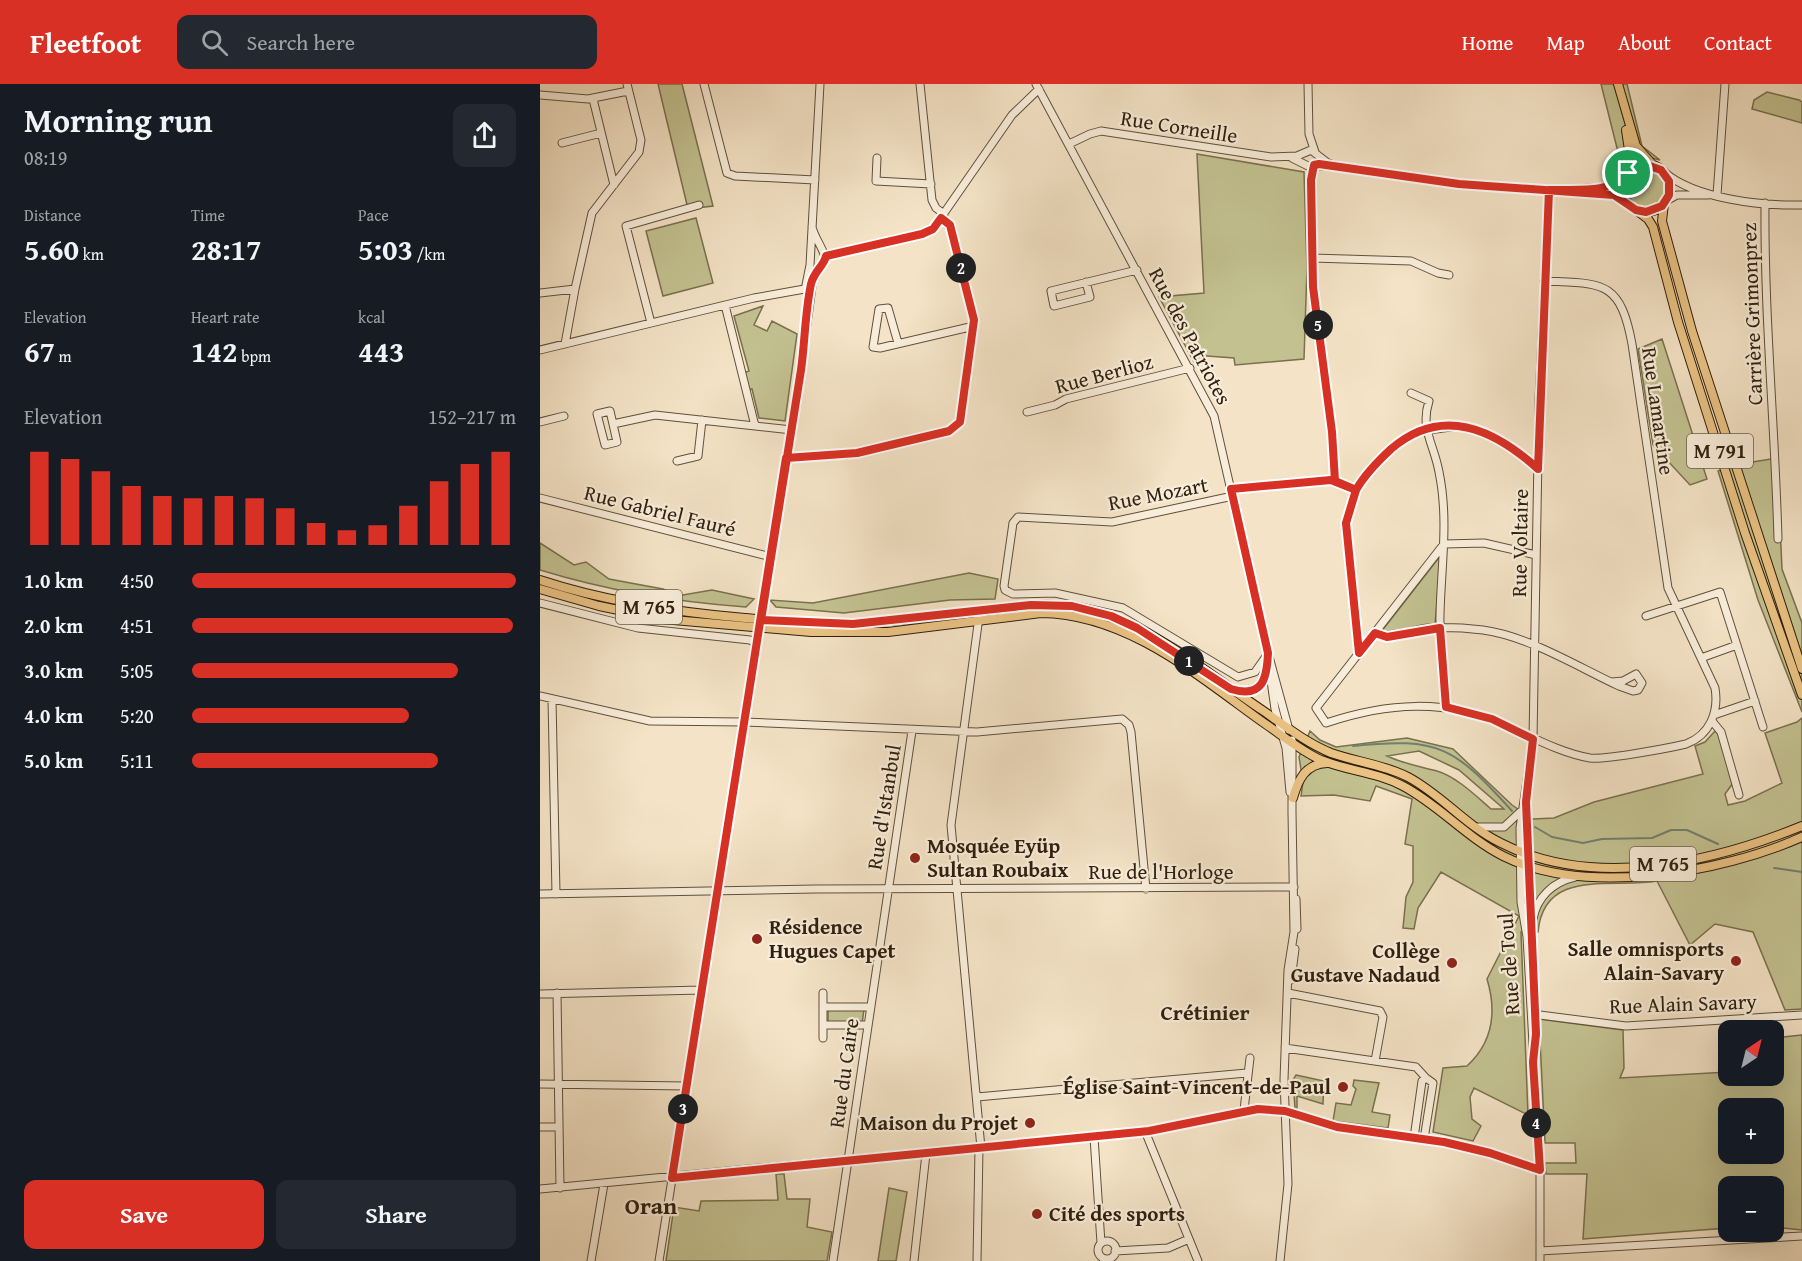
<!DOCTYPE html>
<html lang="en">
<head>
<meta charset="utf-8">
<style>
	:root { --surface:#171b24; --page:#242831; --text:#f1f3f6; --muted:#9ea1a6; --accent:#d93025 }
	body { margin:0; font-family:"Gentium Book Plus",serif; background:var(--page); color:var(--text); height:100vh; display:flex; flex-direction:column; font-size:22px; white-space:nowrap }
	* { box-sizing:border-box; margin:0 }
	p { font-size:20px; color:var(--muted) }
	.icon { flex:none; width:33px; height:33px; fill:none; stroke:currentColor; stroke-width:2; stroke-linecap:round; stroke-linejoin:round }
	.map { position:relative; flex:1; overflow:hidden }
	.details { display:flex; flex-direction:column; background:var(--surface); width:540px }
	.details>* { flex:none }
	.needle { width:39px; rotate:35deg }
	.tools { position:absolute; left:1178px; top:936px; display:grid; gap:12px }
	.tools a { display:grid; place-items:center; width:66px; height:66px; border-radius:12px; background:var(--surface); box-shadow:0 6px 24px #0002; font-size:30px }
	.pin { position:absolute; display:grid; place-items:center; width:51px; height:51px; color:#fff; margin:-26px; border:3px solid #fff; border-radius:50%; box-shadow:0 2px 6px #0007 }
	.km { position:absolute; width:30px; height:30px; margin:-15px; border-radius:50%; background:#222; color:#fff; font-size:16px; line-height:30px; text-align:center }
	.round { display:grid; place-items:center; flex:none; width:63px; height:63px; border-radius:12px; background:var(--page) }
	.overview { display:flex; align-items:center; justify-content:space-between; height:102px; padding:0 24px }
	h1 { font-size:33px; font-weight:700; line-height:45px }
	.stats { display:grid; grid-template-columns:repeat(3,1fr); gap:9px; height:102px; padding:6px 24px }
	.stats div { display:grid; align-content:center }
	.stats b { font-size:30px; font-weight:700 }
	.stats small { font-size:16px; font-weight:400 }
	.stats p { font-size:16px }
	.chart { height:168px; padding:12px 24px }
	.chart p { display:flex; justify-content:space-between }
	.chart svg { width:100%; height:108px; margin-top:6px; stroke:var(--accent); stroke-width:6 }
	.button { display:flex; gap:12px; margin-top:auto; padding:12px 24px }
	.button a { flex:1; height:69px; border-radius:12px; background:var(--accent); color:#fff; font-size:24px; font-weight:700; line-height:69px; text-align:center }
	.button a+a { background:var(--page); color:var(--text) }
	ul { padding:0 24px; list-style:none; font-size:20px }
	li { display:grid; grid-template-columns:96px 72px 1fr; align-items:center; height:45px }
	li i { height:15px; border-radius:8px; background:var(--accent) }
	header { display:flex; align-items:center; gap:36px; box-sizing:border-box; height:84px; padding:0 30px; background:var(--accent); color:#fff }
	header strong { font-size:28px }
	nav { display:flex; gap:33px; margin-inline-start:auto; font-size:21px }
	.search { width:420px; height:54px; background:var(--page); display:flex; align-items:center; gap:15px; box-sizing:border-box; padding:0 21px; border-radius:12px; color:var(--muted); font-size:22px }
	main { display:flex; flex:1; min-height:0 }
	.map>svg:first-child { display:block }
	.green { fill:#c3c190; stroke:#79704e; stroke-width:1.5; fill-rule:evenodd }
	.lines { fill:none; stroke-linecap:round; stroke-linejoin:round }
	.stream { stroke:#707f6f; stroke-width:2 }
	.minor-casing { stroke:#60503b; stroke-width:9 }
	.major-casing { stroke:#2f1f0d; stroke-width:10 }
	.minor { stroke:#f8edda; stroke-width:7 }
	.major { stroke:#eac283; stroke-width:8 }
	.route-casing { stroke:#fff; stroke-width:12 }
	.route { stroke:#d93025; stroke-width:8 }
	.poi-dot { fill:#8f2418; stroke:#f8edda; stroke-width:2 }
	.labels { text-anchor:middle; stroke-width:4.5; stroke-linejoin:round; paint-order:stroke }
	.shield { fill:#f8edda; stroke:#6b5d4a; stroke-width:1.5 }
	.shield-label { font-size:20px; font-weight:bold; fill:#2f1f0d }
	.street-label { font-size:21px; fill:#2f1f0d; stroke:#f8edda }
	.poi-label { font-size:21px; font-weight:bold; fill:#2f1f0d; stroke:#f8edda; text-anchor:end }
	.neighbourhood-label { font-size:22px; font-weight:bold; fill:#2f1f0d; stroke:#f8edda }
	.quarter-label { font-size:24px; font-weight:bold; fill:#2f1f0d; stroke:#f8edda }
</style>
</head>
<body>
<header>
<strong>Fleetfoot</strong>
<div class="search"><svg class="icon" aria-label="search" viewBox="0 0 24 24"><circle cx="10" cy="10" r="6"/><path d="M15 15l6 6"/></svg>Search here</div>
<nav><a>Home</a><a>Map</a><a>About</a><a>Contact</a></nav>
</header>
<main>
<section class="details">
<div class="overview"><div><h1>Morning run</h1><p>08:19</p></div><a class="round"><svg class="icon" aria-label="share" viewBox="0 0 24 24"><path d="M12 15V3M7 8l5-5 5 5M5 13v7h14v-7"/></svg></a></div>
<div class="stats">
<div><p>Distance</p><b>5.60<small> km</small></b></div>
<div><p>Time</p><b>28:17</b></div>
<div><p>Pace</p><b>5:03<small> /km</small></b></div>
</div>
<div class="stats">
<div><p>Elevation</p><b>67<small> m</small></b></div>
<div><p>Heart rate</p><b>142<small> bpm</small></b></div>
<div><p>kcal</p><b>443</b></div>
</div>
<div class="chart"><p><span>Elevation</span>152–217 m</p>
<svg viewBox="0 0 160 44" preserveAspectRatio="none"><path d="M5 44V6M15 44V9M25 44V14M35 44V20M45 44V24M55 44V25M65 44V24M75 44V25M85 44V29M95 44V35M105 44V38M115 44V36M125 44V28M135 44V18M145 44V11M155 44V6"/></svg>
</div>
<ul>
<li><b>1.0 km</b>4:50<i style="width:100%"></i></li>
<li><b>2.0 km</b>4:51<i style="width:99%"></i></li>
<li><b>3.0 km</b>5:05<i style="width:82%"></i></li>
<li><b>4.0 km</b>5:20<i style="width:67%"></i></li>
<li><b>5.0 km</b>5:11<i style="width:76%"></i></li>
</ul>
<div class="button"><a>Save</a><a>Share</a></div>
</section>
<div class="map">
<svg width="1262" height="1177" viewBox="0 0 1262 1177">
	<rect width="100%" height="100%" fill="#f4e3c6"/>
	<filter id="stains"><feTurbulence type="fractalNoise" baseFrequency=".00333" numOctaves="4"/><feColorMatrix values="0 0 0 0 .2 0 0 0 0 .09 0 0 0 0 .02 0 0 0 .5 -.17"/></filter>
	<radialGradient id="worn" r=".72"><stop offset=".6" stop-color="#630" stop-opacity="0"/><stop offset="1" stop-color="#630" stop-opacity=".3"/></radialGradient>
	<path class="green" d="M118,0H142L173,122L148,125Z
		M1061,0H1087L1102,62L1120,76L1108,73L1078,87L1081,80Z
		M1227,8L1259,16L1262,18V39L1212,25L1214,16Z
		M657,70L764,88L767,184L764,275L695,281L694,274L667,272H663V278H654L619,213L664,209Z
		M1087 104a19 19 0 1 1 38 0a19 19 0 1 1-38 0Z
		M156,134L173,199L123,212L106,147Z
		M223,222L214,241L227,247L232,237L257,250L245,337L219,334L212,305L207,306L203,289L209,287L194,232Z
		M1122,255L1167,395L1150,401L1113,361L1098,265Z
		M1237,374L1242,485L1262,539V628L1218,516L1178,387L1206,379Z
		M0,459L34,481L46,478L69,495L123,505L137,512L172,506L214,515L206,523C135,518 68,507 0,486Z
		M901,471L895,541L841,548Z
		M429,489L458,495L455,515L410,516L304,529L236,523L230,516L273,519Z
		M1262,634V925L1245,926L1213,848L1175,840L1150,861L1117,797C1073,805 1004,783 998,848H981L988,1031L934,1004L930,1013L932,1035L941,1042L933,1057L893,1048L903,984L927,982C953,958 957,928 947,895L979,832L901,788L878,824L874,845L863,844L866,813L873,798V762L865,760L872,715L836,702L830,717L794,711L761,712L763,698L759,673L770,647L780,656L796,663L867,654L913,665L972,721L993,735L1014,734L1054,718L1163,690L1155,662L1165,658L1175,647L1179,651L1193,699L1185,710L1188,721L1205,717L1242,699L1225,649L1257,638ZM879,667L919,686L964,725H951C936,712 917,693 897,687C879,682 864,680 847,672Z
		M288,925H324L322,940H288Z
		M999,935L1083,946L1084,984L1080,994L1188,988V992H1233V954L1262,951V1146L1233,1143V1102H1188V1144L1043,1155L1047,1090H1006L1005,1079H1036L1035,1059H1005ZM1188,1024H1233V1070H1188Z
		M756,991L784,997L783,1020L757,1012V1026L755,1024L753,996Z
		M814,996L839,999L832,1028L850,1031L848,1044L793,1037L796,1019L811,1021L816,1005L813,1002Z
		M236,1090H244L247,1115H270L267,1143L292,1148L287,1177H126L134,1123L159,1127L161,1117L238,1116Z
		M349,1104L367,1108L356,1177H338Z"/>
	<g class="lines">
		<path class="stream" d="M813,662C900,653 914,663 972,727
			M995,743L1012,753L1043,759L1062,755L1112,754L1131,746H1147L1178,760
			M1234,784L1262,788"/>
		<defs>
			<path id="minor" d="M164,0L187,89L195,92L275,96
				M380,0L392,116L396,124L404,130
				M496,0L674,332L728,569L749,646
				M768,0L769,50L775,68
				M0,11L48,15L88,7
				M53,15L74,101
				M22,59L61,49
				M529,60L550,50L561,47L731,73L757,72L771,66L788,79L807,85L929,101L1074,111L1086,117
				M337,74L336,97L391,100
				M752,74L768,82H789
				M774,81L771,96L773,203L792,348L795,397
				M1124,88C1155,115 1222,122 1262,121
				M1035,105L1067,103L1084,94
				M1177,111L1185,0
				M1126,117L1137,111H1168
				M1225,119C1224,231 1235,342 1238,455
				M286,172L382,150L393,145L472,31L499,5
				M772,174L871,177L898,189L909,191
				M546,198L550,213L514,222L511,207L597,186
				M265,206L270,181L280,0
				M0,209L35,205L52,129L99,68L101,56L87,0
				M185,221L215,342
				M111,239L86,142L159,121
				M358,259L348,224L339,225L333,263L340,264L434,242
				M25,260L35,205
				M0,266L214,214L270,204
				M871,309L889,317C880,345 894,360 899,388C909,436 901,483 900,531C899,561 906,592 906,623
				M70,327L77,358L65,361L57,330Z
				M487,328L515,321L526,315L650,284
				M0,338L24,332
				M73,340L115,331L252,346
				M246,374L305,371L409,347L420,338L434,236L412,145L401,134
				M137,377L158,372L162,336
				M691,405L791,396L815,407
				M693,412L572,438L478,433L473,439L464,502L465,506L473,510L515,509L583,524L698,593L715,588L727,571
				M0,414L231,473
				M996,471L944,459L904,460L776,624L786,639C846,619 906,614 965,641C992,653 1021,669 1050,674C1065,676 1129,664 1146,660C1170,651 1179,628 1175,604L1128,504L1092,260C1080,195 1062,200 1004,197
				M0,519L98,544L210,556L217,560
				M1106,532L1180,508L1223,643
				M439,533L411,741L441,1064
				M835,549C852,557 870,546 888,544C907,543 925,544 943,546C988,552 1038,583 1079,602L1093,607L1098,606L1102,599L1096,590L1083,597L1072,598
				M819,569L806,439L815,407L832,382L874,348L918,342L938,346L963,357L997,385
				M1161,574L1197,561
				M729,583L735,625L746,664L750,708
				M0,612L110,637L204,638L437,648L582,635L589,641L591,648L606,805
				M12,615L16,810
				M1174,631L1215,617
				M1172,637L1181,648L1199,711
				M752,656V731
				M986,716L996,950L994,968
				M938,743H964L980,728
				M0,810L275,805L754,803
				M756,815L757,845
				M993,835C997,813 1013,798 1035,793
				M751,896L755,865
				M17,909L20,1104
				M748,909L840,927L843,933L835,977
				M0,910L161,906
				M283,923V909
				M992,930L1086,942L1262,931
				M328,941H283V923H331
				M283,954V941
				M745,964L876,983L886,994
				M0,1000L146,1002
				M437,1013L707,989
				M704,1026L710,974
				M0,1043H19
				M605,1047L658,1177
				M554,1053L561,1159
				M874,1054L882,997L886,994L893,999L884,1055
				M0,1105L605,1047L718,1025L745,1027L797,1043L904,1058L950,1069L1000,1085
				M558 1166a9 9 0 1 1 18 0a9 9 0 1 1-18 0Z
				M575,1167L628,1164L649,1155
				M1000,1167L1262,1152
				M51,1177L64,1100
				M119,1177L262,277L273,195L276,186L285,175C285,167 275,155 272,143
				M293,1177L372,647
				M374,1177L386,1070
				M437,1177L439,1064
				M740,1177L748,1100L744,996L748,886L754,848L752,728
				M1000,1177V1085L987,853L981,818L980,744L993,655L999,316L1009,106"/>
			<path id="major" d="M1078,0L1096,62L1112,80
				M1086,46L1090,73L1088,89
				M1082 104a24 24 0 1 1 48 0a24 24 0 1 1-48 0Z
				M1124,120L1122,137L1152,247L1262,585
				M1096,126L1108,135L1113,143L1138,238L1205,449L1262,611
				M0,496C67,518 135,528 205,534C243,537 282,542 320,540C355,537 391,533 427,528C467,523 508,516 548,525C610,540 670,591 722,626C744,641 766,659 791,669C816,678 843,680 868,693C902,711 926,742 961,759C1053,806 1171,779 1262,742
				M0,505L59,522L122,535L271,548H348L501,529C587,530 657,591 724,639C743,652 761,667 781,676C808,687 837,688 863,702C899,721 926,753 963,772C1045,813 1181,789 1262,753
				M694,606C723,613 727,591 728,569
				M753,714C758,696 765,680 787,679"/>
		</defs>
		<use href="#minor" class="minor-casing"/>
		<use href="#major" class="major-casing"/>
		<use href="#minor" class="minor"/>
		<use href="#major" class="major"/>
	</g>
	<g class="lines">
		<defs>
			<path id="route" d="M1088,89C1072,111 1033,105 1009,106L998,385C954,345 902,321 851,365C837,378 825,390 816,406L791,396L691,405L728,569C727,594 723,615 691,605L597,544L571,532L532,522L491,521L313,540L221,536C234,452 248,369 261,286C265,257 265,228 271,200C274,187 284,182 286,172L382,150L393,145L401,134L410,141L434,236L420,338L409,347L317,369L246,374L132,1094L609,1047L718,1025L745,1027L797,1043L904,1058L950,1069L1000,1086L993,978L996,950L986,718L993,655L952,635L906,623L900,544L847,553L835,549L819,569L806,439L816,406L795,397L792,348L773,203L771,96L774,81L779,80L919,100L1074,111L1096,126L1106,128L1122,122L1129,111V97L1121,86L1104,80L1088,89"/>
		</defs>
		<use href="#route" class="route-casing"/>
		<use href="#route" class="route"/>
	</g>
	<g class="poi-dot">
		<circle cx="375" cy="774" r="6"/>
		<circle cx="217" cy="855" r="6"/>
		<circle cx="1196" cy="877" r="6"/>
		<circle cx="912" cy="879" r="6"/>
		<circle cx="803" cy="1003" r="6"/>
		<circle cx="490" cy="1039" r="6"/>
		<circle cx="497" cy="1130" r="6"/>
	</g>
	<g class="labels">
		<g class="shield">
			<rect x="1147" y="350" width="66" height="34" rx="4.5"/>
			<rect x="76" y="506" width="66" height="34" rx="4.5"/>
			<rect x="1090" y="763" width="66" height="34" rx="4.5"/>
		</g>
		<g class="shield-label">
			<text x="1180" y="374">M 791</text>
			<text x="109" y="530">M 765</text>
			<text x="1123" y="787">M 765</text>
		</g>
		<g class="street-label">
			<text transform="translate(639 43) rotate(9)" y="7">Rue Corneille</text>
			<text transform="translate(1212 230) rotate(-92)" y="7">Carrière Grimonprez</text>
			<text transform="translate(650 252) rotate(62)" y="7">Rue des Patriotes</text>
			<text transform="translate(564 290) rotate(-15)" y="7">Rue Berlioz</text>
			<text transform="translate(1118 327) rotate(82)" y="7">Rue Lamartine</text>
			<text transform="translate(618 410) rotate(-11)" y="7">Rue Mozart</text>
			<text transform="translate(120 427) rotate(14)" y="7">Rue Gabriel Fauré</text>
			<text transform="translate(980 459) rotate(-89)" y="7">Rue Voltaire</text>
			<text transform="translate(344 723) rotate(-81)" y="7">Rue d'Istanbul</text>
			<text x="621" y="795">Rue de l'Horloge</text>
			<text transform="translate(969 880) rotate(-94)" y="7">Rue de Toul</text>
			<text transform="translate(1143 920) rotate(-2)" y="7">Rue Alain Savary</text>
			<text transform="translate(304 989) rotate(-82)" y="7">Rue du Caire</text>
		</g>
		<g class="poi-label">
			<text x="387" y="769" text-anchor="start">Mosquée Eyüp<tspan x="387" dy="24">Sultan Roubaix</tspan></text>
			<text x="229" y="850" text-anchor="start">Résidence<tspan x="229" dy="24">Hugues Capet</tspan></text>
			<text x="1184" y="872">Salle omnisports<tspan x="1184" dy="24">Alain-Savary</tspan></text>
			<text x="900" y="874">Collège<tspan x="900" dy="24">Gustave Nadaud</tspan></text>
			<text x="791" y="1010">Église Saint-Vincent-de-Paul</text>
			<text x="478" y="1046">Maison du Projet</text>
			<text x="509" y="1137" text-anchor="start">Cité des sports</text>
		</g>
		<g class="neighbourhood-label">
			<text x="665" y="936">Crétinier</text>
		</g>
		<g class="quarter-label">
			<text x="111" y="1130">Oran</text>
		</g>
	</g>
	<rect width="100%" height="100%" filter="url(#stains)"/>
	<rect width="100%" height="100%" fill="url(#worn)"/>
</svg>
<div class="tools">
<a><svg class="needle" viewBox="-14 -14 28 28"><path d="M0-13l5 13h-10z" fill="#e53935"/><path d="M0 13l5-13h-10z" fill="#9ea1a6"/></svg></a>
<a>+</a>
<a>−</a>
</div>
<div class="pin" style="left:1088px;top:89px;background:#1e9e55"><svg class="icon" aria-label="arrive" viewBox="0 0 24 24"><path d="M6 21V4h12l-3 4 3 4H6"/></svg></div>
<b class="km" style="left:649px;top:577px">1</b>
<b class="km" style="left:421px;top:184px">2</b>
<b class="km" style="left:143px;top:1025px">3</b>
<b class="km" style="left:996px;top:1039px">4</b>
<b class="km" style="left:778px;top:241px">5</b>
</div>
</main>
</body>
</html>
